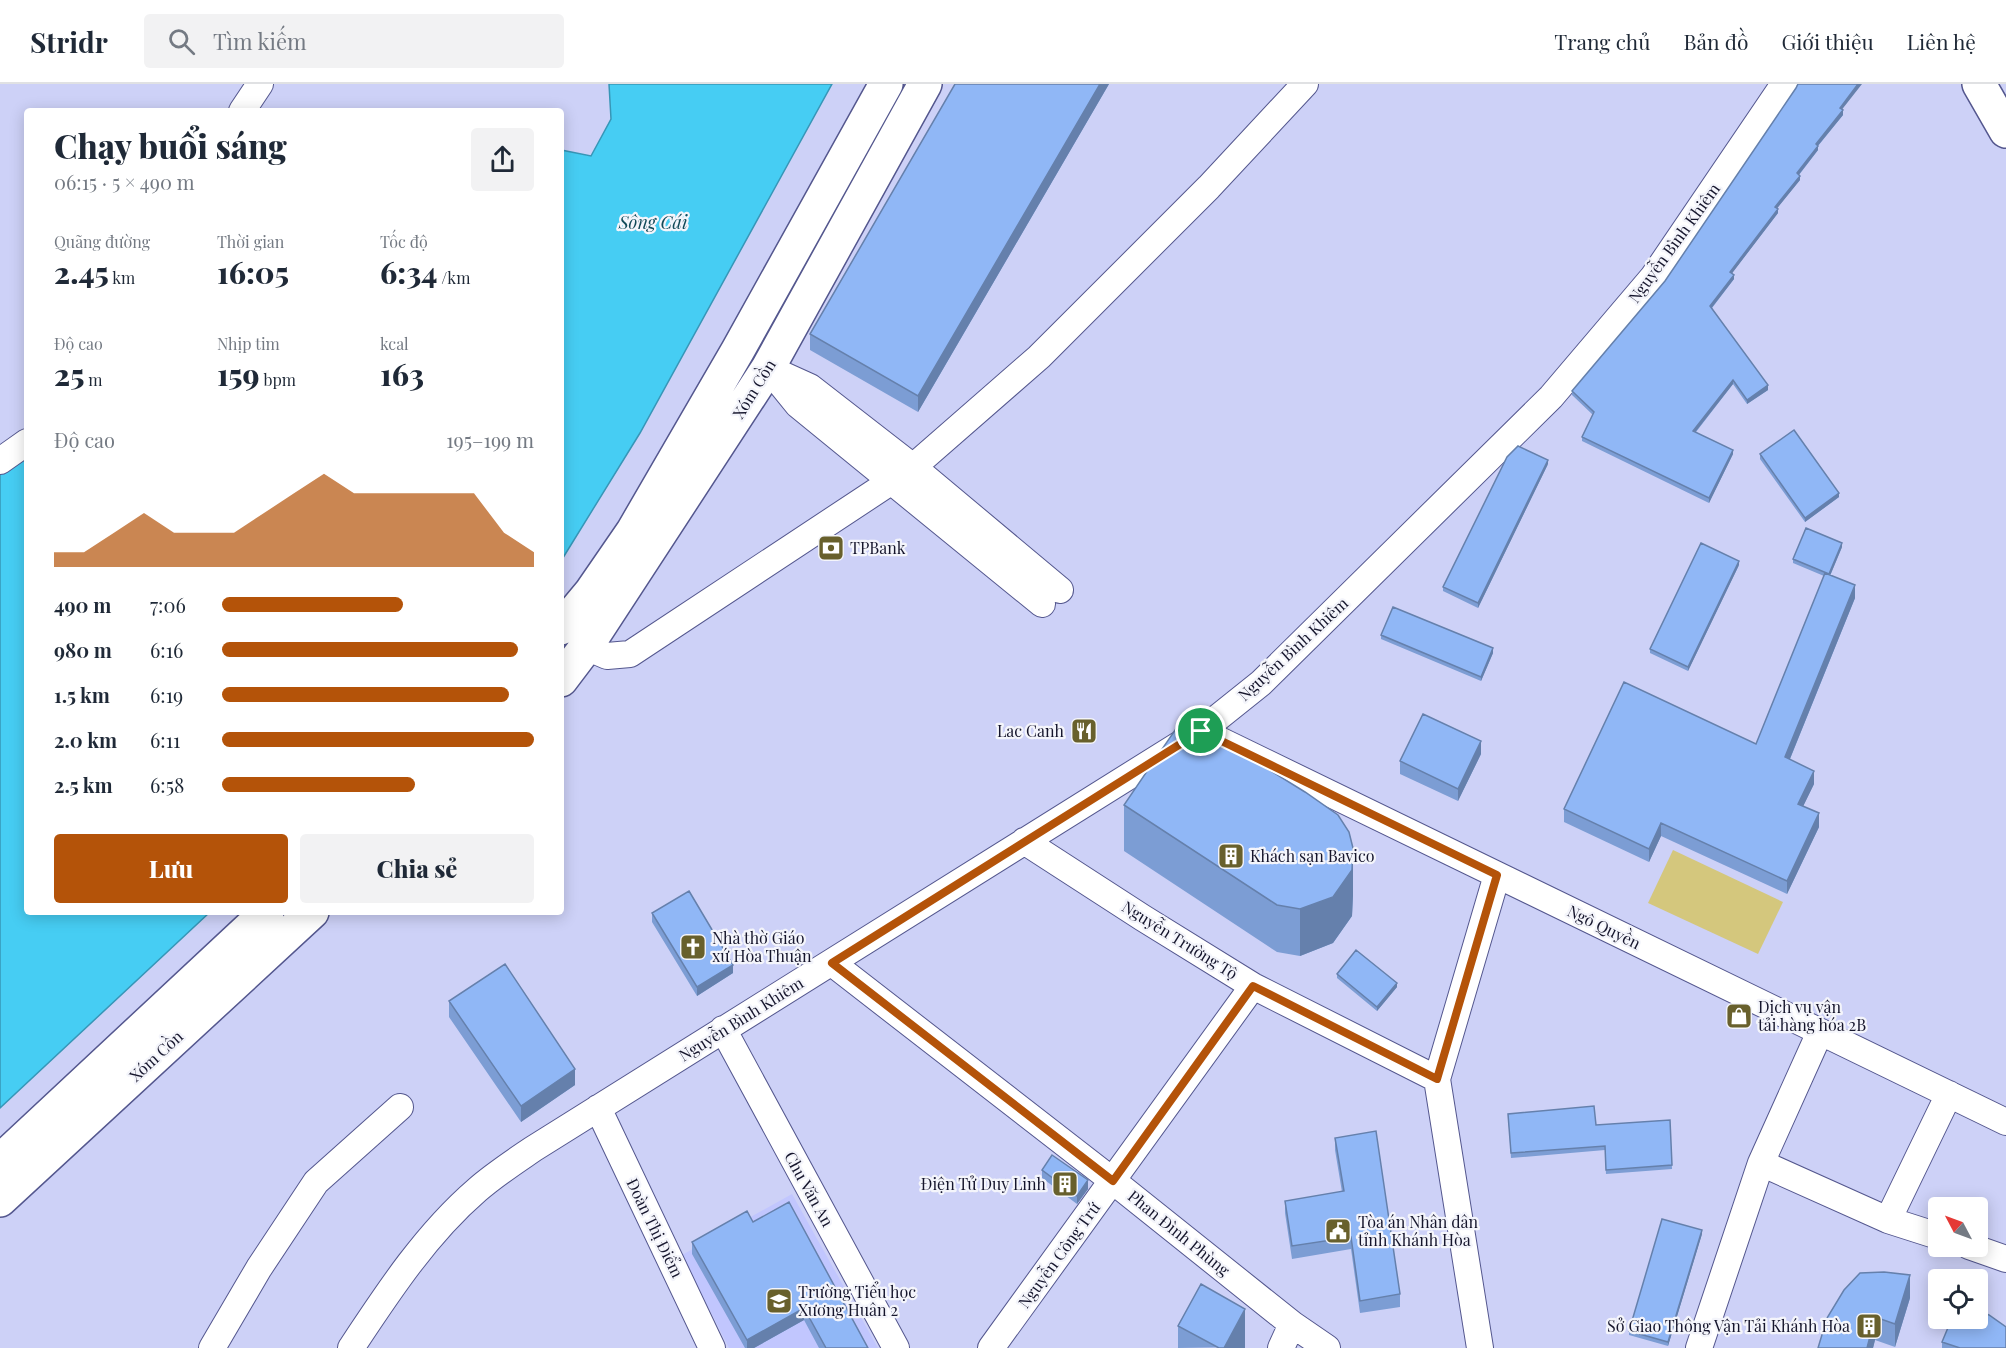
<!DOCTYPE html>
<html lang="vi">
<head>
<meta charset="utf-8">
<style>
	:root { --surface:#fff; --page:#f2f2f3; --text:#1f2937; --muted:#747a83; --line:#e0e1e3; --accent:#b45309 }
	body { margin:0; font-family:"Playfair Display",serif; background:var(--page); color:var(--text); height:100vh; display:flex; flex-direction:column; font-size:22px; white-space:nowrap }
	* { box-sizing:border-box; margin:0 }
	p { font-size:20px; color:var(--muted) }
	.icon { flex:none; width:33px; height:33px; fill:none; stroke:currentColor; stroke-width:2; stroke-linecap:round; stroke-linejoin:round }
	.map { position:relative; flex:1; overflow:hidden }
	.sheet { position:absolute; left:24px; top:24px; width:540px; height:807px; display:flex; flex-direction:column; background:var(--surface); border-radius:6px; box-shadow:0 3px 15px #0003 }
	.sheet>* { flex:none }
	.needle { width:39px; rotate:311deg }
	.controls { position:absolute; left:1928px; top:1113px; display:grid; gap:12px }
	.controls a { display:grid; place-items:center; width:60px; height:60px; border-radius:6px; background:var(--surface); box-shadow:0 3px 15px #0003; font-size:30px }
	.pin { position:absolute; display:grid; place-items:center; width:51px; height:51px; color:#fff; margin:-26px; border:3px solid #fff; border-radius:50%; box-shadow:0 2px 6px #0007 }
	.round { display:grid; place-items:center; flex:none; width:63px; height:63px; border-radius:6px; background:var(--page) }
	.headline { display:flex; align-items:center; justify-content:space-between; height:102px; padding:0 30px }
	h1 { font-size:33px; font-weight:800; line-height:45px }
	.stats { display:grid; grid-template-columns:repeat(3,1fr); gap:9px; height:102px; padding:6px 30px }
	.stats div { display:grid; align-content:center }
	.stats b { font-size:30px; font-weight:800 }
	.stats small { font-size:16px; font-weight:400 }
	.stats p { font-size:16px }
	.chart { height:168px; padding:12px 30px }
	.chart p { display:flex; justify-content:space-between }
	.chart svg { width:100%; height:108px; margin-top:6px; fill:var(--accent); opacity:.7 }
	.primary-button { display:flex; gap:12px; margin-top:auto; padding:12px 30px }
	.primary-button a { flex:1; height:69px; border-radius:6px; background:var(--accent); color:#fff; font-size:24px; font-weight:800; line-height:69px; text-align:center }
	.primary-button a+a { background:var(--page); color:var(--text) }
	ul { padding:0 30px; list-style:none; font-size:20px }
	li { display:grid; grid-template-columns:96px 72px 1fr; align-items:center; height:45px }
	li i { height:15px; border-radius:8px; background:var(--accent) }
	header { display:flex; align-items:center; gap:36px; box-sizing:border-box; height:84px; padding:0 30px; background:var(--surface); border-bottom:2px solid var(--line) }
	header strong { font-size:28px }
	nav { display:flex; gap:33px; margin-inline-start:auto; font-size:21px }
	.search { width:420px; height:54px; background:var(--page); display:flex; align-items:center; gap:15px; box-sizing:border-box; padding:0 21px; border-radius:6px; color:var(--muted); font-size:22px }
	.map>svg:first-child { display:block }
	.built { fill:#c1c6fe }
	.green { fill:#d4c77d }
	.water { fill:#46cdf3; stroke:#3796b7; stroke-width:1.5 }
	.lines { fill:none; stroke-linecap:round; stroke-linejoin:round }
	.street-casing { stroke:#54578e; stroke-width:28 }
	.secondary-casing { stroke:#54578e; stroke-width:36 }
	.primary-casing { stroke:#54578e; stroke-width:36 }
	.street { stroke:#fff; stroke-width:26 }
	.secondary { stroke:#fff; stroke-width:33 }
	.primary { stroke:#fff; stroke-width:33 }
	.wall { fill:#7c9dd4 }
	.shaded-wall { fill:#6580ac }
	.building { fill:#90b7f6; stroke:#6580ac; stroke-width:1.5 }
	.route-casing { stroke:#fff; stroke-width:12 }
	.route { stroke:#b45309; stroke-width:8 }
	.labels { text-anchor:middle; stroke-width:4.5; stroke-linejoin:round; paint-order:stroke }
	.street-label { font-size:16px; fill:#15152c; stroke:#f4f5fb }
	.poi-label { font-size:16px; fill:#15152c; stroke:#f4f5fb; text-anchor:start }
	.water-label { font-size:18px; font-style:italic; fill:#114a59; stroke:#f4f5fb }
</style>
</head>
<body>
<header>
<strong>Stridr</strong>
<div class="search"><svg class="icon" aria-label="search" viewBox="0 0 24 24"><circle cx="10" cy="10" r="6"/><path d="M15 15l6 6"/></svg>Tìm kiếm</div>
<nav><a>Trang chủ</a><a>Bản đồ</a><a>Giới thiệu</a><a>Liên hệ</a></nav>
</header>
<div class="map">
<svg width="2006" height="1264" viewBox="0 0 2006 1264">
	<rect width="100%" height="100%" fill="#cdd1f7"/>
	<path class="built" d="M792,1110L878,1264H729L682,1171Z"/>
	<path class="green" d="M1673,766L1783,818L1758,870L1648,819Z"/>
	<path class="water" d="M609,0H832L640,349L561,477V66L591,72L611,35Z
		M27,361V828H210L0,1024V383Z"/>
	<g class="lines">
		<defs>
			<path id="street" d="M242,27L260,0
				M768,284L810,303L913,383L1060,506
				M772,289L798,321L1042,520
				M0,377L27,358
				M586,563L607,572L630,570L913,383L1039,273L1209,103L1305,0
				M1201,647L2006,1038
				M1024,757L1143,834L1253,902L1437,995
				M832,879L1113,1097L1292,1240L1327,1264
				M723,945L896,1264
				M598,1024L712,1264
				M1761,1079L1820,948
				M1888,1136L1949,1010
				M1969,1162L2006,1175
				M212,1264L259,1184L316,1098L400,1023
				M351,1264C388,1208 426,1150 477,1106C494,1091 514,1078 533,1065L1201,647L1261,599L1551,313L1653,193L1784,0
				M991,1264L1253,902
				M1281,1264L1292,1240
				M1480,1264L1437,995L1497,791
				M1699,1264L1761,1079L1888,1136L1938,1152"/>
			<path id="secondary" d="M561,544L591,508L633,447L738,266L886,0
				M561,596L586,563L768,284L925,0
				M0,1077L267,828
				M0,1116L312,828"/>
			<path id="primary" d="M1979,0L2006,47"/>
		</defs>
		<use href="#street" class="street-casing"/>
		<use href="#secondary" class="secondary-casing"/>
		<use href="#primary" class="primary-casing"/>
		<use href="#street" class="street"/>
		<use href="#secondary" class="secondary"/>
		<use href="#primary" class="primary"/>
	</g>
	<path class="wall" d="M955,0H1109L918,328L810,266V250Z
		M1842,25L1843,31L1818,62V66L1799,91L1800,96L1777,124L1778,129L1732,189L1734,195L1712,224L1768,306L1747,320L1733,300L1696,348L1733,370L1709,419L1582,357V353L1593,331L1572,311V307Z
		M1760,370L1839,413L1805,438L1760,375Z
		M1548,380L1478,524L1443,507V503Z
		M1842,463L1830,492L1855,514L1790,675L1814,700L1803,722L1819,743L1787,810L1661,752L1649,778L1564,738V725L1756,660L1824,492L1793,479V475Z
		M1739,481L1688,587L1650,569V565Z
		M1381,551L1493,569L1481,597L1381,555Z
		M1481,670L1458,717L1400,690V677Z
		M1124,721L1353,811L1352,832L1333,859L1300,872L1277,868L1124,767Z
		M652,829L733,889L697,912L652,838Z
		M1337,890L1397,903L1377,927L1337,894Z
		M449,917L575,1001L521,1038L449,933Z
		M1508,1030L1596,1041L1670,1036L1672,1085L1606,1090L1605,1066L1511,1074Z
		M1335,1054L1400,1210V1223L1360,1229L1351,1165L1292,1175L1285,1129V1117L1342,1108L1335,1066Z
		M1042,1086L1088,1105L1077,1120L1042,1094Z
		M753,1138L868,1264H819L804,1236L754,1264H745L692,1170V1158Z
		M1702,1150L1668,1262L1629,1251V1247Z
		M1910,1214L1895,1263L1875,1256L1873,1264H1818L1827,1234Z
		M1178,1242L1245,1263L1178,1264Z
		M1942,1258L2006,1264H1942Z"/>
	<path class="shaded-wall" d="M1100,0H1109L918,328V312Z
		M1858,0H1862L1840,28V24Z
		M1843,26V31L1816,64V60Z
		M1818,62V66L1797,93V89Z
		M1800,92V96L1775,127V123Z
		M1778,125V129L1730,192V188Z
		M1734,191V195L1710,226V222Z
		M1733,296V300L1693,351V347Z
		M1768,301V306L1747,320V316Z
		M1733,366V370L1709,419V414Z
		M1548,376V380L1478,524V519Z
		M1839,409V413L1805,438V434Z
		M1842,459V463L1829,494V490Z
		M1739,477V481L1688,587V583Z
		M1855,501V514L1785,687V673Z
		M1493,564V569L1481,597V593Z
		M1481,657V670L1458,717V705Z
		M1814,687V700L1798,733V720Z
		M1819,729V743L1787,810V797Z
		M1661,739V752L1649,778V765Z
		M1353,764V811L1352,832L1333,859L1300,872V825Z
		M733,881V889L697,912V903Z
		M1397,899V903L1377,927V923Z
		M575,985V1001L521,1038V1022Z
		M1088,1096V1105L1077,1120V1112Z
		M1702,1146V1150L1668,1262V1258Z
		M1910,1191V1214L1895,1263V1240Z
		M804,1224V1236L754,1264H747V1256Z
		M1245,1225V1264H1224Z
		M1875,1233V1256L1873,1264H1867Z"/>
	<path class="building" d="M955,0H1100L918,312L810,250Z
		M1798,0H1858L1840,24L1843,26L1816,60L1818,62L1797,89L1800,92L1775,123L1778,125L1730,188L1734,191L1710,222L1768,301L1747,316L1733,296L1693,347L1733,366L1709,414L1582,353L1594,328L1572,307L1665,197L1796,4Z
		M1794,346L1839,409L1805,434L1760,370Z
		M1518,362L1548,376L1478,519L1443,503L1507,373Z
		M1806,444L1842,459L1829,490L1793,475Z
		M1701,459L1739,477L1688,583L1650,565Z
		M1825,489L1855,501L1785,673L1814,687L1798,720L1819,729L1787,797L1661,739L1649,765L1564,725L1624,598L1756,660Z
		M1393,523L1493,564L1481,593L1381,551Z
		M1423,630L1481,657L1458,705L1400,677Z
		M1184,633L1305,708L1338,731L1349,748L1353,764L1352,786L1333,813L1300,825L1277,821L1124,721Z
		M689,807L733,881L697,903L652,829Z
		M1356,866L1397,899L1377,923L1337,890Z
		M505,880L575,985L521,1022L449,917Z
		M1594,1022L1596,1041L1670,1036L1672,1081L1606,1086L1605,1062L1511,1069L1508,1030Z
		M1376,1047L1400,1210L1360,1217L1351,1153L1292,1162L1285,1117L1344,1107L1335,1054Z
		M1052,1071L1088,1096L1077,1112L1042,1086Z
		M789,1118L868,1264H826L804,1224L747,1256L692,1158L747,1127L753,1138Z
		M1662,1135L1702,1146L1668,1258L1629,1247Z
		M1884,1188L1910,1191L1895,1240L1875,1233L1867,1264H1818L1827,1234L1844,1206L1860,1189Z
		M1201,1200L1245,1225L1224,1264H1219L1178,1242Z
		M1977,1226L1989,1231L2006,1243V1264H1960L1942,1258L1952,1234H1977Z"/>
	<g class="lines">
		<defs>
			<path id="route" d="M1201,647L1497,791L1437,995L1253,902L1113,1097L832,879Z"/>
		</defs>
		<use href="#route" class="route-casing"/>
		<use href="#route" class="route"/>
	</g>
	<defs>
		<symbol id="bank-square" viewBox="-11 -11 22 22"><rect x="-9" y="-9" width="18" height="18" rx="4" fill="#68602c" stroke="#f4f5fb"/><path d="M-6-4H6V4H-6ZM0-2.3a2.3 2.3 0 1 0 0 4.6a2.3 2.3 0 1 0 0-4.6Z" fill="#fff"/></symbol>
		<symbol id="restaurant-square" viewBox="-11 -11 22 22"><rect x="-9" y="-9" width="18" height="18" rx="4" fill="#68602c" stroke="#f4f5fb"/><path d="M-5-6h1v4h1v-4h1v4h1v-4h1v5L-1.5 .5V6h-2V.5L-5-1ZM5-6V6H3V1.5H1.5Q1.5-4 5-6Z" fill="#fff"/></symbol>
		<symbol id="building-square" viewBox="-11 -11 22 22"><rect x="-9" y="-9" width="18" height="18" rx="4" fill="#68602c" stroke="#f4f5fb"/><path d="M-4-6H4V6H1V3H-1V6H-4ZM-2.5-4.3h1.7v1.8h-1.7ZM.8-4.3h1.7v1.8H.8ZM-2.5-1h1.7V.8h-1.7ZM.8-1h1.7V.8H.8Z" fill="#fff"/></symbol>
		<symbol id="church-square" viewBox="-11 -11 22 22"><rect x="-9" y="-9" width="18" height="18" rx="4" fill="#68602c" stroke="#f4f5fb"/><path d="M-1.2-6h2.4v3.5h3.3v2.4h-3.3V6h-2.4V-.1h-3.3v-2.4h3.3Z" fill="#fff"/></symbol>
		<symbol id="shop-square" viewBox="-11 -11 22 22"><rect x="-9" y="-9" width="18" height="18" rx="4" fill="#68602c" stroke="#f4f5fb"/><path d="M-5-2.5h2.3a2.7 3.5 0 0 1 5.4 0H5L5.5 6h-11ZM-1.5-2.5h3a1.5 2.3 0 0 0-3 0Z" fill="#fff"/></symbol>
		<symbol id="civic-square" viewBox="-11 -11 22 22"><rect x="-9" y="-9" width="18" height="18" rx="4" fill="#68602c" stroke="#f4f5fb"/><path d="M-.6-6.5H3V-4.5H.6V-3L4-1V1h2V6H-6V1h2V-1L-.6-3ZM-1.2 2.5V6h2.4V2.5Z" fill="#fff"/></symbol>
		<symbol id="school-square" viewBox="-11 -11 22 22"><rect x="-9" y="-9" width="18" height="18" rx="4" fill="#68602c" stroke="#f4f5fb"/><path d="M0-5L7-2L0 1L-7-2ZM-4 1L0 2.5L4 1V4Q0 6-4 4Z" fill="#fff"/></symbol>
	</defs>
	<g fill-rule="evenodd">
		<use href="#bank-square" x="816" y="449" width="30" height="30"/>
		<use href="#restaurant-square" x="1069" y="632" width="30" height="30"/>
		<use href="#building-square" x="1216" y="757" width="30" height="30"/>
		<use href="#church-square" x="678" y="848" width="30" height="30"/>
		<use href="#shop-square" x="1724" y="917" width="30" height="30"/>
		<use href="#building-square" x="1050" y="1085" width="30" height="30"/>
		<use href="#civic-square" x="1323" y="1132" width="30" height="30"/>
		<use href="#school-square" x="764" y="1202" width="30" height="30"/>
		<use href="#building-square" x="1854" y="1227" width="30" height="30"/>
	</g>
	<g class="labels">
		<g class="street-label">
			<text transform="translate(1674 159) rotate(-54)" y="6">Nguyễn Bình Khiêm</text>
			<text transform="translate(754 305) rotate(-58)" y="6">Xóm Cồn</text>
			<text transform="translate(1293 565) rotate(-43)" y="6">Nguyễn Bình Khiêm</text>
			<text transform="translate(1604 843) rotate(26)" y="6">Ngô Quyền</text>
			<text transform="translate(1180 856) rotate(32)" y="6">Nguyễn Trường Tộ</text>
			<text transform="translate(741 935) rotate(-32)" y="6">Nguyễn Bình Khiêm</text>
			<text transform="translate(156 972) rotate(-43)" y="6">Xóm Cồn</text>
			<text transform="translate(809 1105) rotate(61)" y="6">Chu Văn An</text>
			<text transform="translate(655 1144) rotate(64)" y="6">Đoàn Thị Điểm</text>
			<text transform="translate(1179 1149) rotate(39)" y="6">Phan Đình Phùng</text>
			<text transform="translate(1059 1171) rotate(-54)" y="6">Nguyễn Công Trứ</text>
		</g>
		<g class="poi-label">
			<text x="850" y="470">TPBank</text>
			<text x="1064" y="653" text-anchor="end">Lac Canh</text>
			<text x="1250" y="778">Khách sạn Bavico</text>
			<text x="712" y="860">Nhà thờ Giáo<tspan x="712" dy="18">xứ Hòa Thuận</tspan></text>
			<text x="1758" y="929">Dịch vụ vận<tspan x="1758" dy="18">tải hàng hóa 2B</tspan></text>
			<text x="1046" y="1106" text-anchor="end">Điện Tử Duy Linh</text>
			<text x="1358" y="1144">Tòa án Nhân dân<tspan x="1358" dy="18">tỉnh Khánh Hòa</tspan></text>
			<text x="798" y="1214">Trường Tiểu học<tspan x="798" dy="18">Xương Huân 2</tspan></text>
			<text x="1850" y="1248" text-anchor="end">Sở Giao Thông Vận Tải Khánh Hòa</text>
		</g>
		<g class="water-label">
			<text x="653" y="145">Sông Cái</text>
		</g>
	</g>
</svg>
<div class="controls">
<a><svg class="needle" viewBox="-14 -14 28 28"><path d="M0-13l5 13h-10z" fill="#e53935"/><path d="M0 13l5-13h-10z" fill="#747a83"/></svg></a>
<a><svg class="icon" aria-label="locate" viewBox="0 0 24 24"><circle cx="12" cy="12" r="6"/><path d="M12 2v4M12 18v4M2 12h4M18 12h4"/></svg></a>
</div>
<div class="pin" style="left:1201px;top:647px;background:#1e9e55"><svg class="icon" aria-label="arrive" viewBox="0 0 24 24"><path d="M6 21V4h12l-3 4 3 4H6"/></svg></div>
<section class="sheet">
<div class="headline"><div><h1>Chạy buổi sáng</h1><p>06:15 · 5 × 490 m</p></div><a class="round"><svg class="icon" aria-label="share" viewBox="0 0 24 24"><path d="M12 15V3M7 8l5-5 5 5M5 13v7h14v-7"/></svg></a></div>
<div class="stats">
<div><p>Quãng đường</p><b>2.45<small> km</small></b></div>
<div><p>Thời gian</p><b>16:05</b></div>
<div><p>Tốc độ</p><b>6:34<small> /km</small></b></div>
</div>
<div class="stats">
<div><p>Độ cao</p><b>25<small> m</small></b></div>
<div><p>Nhịp tim</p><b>159<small> bpm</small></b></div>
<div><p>kcal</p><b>163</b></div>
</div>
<div class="chart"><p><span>Độ cao</span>195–199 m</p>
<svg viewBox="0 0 160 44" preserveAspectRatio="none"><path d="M0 44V38L10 38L20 30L30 22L40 30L50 30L60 30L70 22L80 14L90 6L100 14L110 14L120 14L130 14L140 14L150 30L160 38V44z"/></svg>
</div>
<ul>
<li><b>490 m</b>7:06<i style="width:58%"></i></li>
<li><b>980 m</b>6:16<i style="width:95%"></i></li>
<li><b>1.5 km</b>6:19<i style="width:92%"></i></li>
<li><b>2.0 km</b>6:11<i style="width:100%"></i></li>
<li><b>2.5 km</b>6:58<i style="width:62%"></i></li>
</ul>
<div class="primary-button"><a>Lưu</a><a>Chia sẻ</a></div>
</section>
</div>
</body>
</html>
